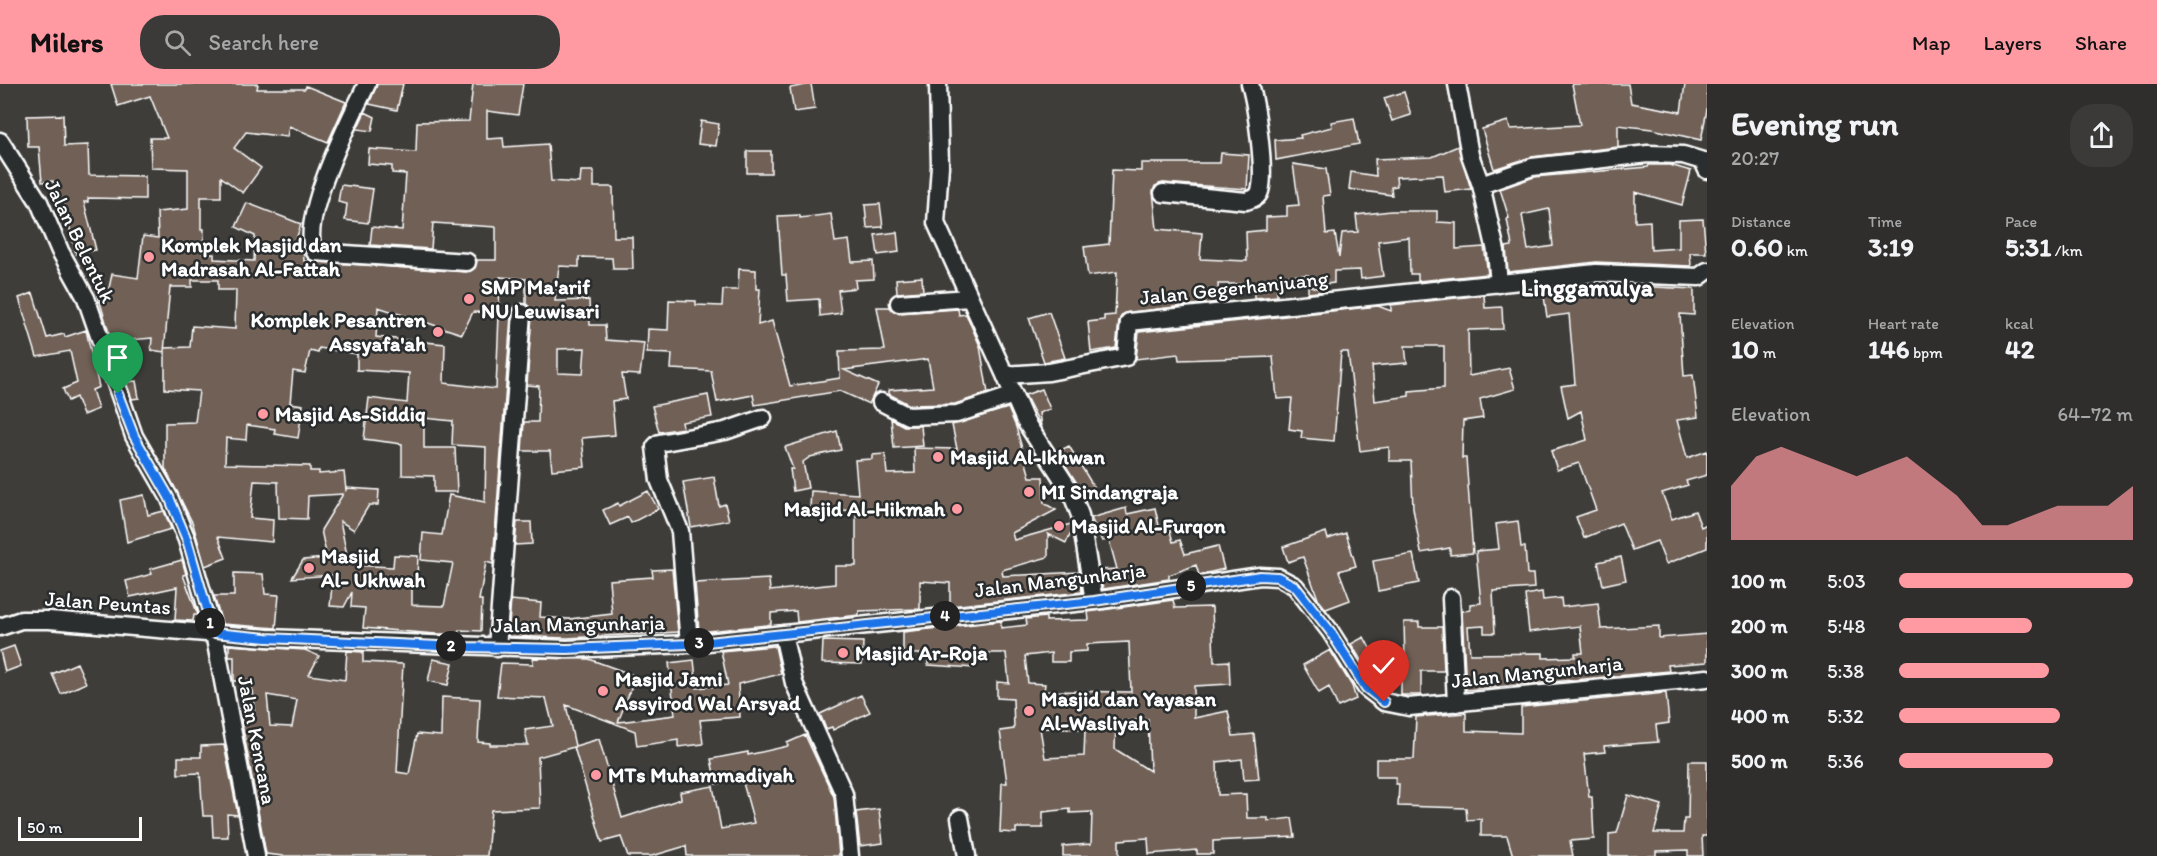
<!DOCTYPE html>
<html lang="en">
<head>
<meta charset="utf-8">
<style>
	:root { --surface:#2f2e2c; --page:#3b3a38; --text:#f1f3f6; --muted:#a7a8a9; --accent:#ff9aa2 }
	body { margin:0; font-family:Itim,sans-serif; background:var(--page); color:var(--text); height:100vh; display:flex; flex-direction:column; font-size:22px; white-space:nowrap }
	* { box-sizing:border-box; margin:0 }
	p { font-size:20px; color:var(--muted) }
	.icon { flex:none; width:33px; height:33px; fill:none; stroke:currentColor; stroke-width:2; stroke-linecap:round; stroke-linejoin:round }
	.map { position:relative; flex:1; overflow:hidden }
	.details { display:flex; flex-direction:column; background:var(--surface); width:450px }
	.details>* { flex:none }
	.scale { position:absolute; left:18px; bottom:15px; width:124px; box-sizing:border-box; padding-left:6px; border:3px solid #fff; border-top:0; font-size:16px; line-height:21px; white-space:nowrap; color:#fff; -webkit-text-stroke:4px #2a2d2e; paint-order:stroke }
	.pin { position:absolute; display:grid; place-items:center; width:51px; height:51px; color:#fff; margin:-62px -26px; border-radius:50% 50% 50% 0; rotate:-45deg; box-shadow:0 0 6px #0007 }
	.pin .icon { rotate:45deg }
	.km { position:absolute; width:30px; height:30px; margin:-15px; border-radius:50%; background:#222; color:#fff; font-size:16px; line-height:30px; text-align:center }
	.round { display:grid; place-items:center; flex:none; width:63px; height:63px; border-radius:24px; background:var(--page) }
	.head { display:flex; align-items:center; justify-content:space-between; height:102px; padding:0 24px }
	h1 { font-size:33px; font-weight:800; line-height:45px }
	.stats { display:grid; grid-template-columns:repeat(3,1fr); gap:9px; height:102px; padding:6px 24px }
	.stats div { display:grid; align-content:center }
	.stats b { font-size:26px; font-weight:800 }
	.stats small { font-size:16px; font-weight:400 }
	.stats p { font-size:16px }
	.chart { height:168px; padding:12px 24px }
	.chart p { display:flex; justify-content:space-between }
	.chart svg { width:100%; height:108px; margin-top:6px; fill:var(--accent); opacity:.7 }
	ul { padding:0 24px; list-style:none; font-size:20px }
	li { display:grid; grid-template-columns:96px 72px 1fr; align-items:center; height:45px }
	li i { height:15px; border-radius:8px; background:var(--accent) }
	header { display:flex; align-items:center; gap:36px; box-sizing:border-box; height:84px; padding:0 30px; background:var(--accent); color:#111 }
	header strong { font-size:28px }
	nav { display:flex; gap:33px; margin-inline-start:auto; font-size:21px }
	.search { width:420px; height:54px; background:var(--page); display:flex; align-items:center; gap:15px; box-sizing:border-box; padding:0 21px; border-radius:24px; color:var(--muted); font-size:22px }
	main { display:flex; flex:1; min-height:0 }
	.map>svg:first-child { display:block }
	.building { fill:#706157; stroke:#fff; stroke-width:1.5; fill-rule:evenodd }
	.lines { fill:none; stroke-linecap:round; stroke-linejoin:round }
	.street-casing { stroke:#fff; stroke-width:21 }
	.street { stroke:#2a2d2e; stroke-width:16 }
	.route-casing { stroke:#fff; stroke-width:12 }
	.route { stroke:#1a73e8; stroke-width:8 }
	.poi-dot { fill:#ff9aa2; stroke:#2a2d2e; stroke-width:2 }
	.labels { text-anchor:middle; stroke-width:5; stroke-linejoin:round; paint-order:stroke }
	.street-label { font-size:21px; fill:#fff; stroke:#2a2d2e }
	.poi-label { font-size:21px; font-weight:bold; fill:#fff; stroke:#2a2d2e; text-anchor:start }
	.quarter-label { font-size:24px; font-weight:bold; fill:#fff; stroke:#2a2d2e }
</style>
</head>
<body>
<header>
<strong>Milers</strong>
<div class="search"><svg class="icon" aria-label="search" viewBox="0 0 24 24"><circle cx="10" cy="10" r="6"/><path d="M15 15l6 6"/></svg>Search here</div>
<nav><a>Map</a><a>Layers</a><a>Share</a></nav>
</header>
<main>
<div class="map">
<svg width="1707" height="772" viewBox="0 0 1707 772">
	<rect width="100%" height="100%" fill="#3f3d3a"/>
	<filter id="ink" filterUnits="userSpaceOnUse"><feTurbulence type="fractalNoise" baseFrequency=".0167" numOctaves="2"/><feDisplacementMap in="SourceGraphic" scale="12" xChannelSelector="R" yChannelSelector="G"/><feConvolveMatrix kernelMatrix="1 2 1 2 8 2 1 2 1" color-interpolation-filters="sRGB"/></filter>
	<g filter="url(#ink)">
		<path class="building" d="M111,0H258L257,5H305L306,2L346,18L328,58L289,42L287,53L246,48L234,64L261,84L243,109L221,93V113H201V145H204L203,170H214V175L254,177L255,152L236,143L247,119L301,140L294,162L303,163L304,177L466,188L475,184L477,176H496V143L433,139L431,165L370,161L372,143L402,146L406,90L392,89V82L368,80L369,65L416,68L417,38L469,37L473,0H523L518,31L487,27V55L503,54L504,63L548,60L551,97L580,99L581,87H594V103H613L614,153H632L633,185H613L612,174L579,173V183L559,182L555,217L589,216L590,241H605L606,256L644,259L640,291L622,290L626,315L612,317L615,351L582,354L585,383L552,386L550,367H522L524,338H538L539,302L527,301L532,230L526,220V195L500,193L499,229L473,228L462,250L378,223L376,253L445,260L444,299L496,305L499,231L511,232L493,478V480L486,478L479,516H482L481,547L459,546L458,550H436L363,544L365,524L351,523L352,508L344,523L330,522L333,491L292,494L303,476L327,474L321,446L343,410L308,412L307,435L279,434L278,398L254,397L250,434L273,436L272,458L218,453L226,474L205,482L193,440L165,384V339L195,338L199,307L165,305V264L190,263L192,242L235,245L236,206H218V196H192V203H170L164,268L151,266L152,254L118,257L117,251L110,252L96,205L109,204L112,190L138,194L143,152L158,154L157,128L188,125V85L151,84L150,54H167L150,12L118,22ZM319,264L357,270V286L409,289L407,319L369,314L364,355L402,360V391L434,392V408H457L455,364H424V334L453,337L452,361L486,363L485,418L449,411L442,451L423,449L421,476L453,479L444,522L412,521V493H417L418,472L394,471L393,483L349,481L340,437L354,446L369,421H378L379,406L347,404L346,406L344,388L319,390V387H310V382L225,380L226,354L246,356L247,341L275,345L274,350L298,354L303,321L290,319L293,287L305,289L310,267L318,269ZM585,264L583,290L558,289V265Z
			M377,0H403L397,26L369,20Z
			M811,0L815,25L794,28L790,4Z
			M1572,0H1628L1631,19L1681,28L1685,0H1707V26L1701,56L1652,45L1618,41V63L1531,73L1494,85L1482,45L1508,37L1510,45L1580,41Z
			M1404,8L1411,31L1392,37L1384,14Z
			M365,28L375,33L372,47L357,45Z
			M63,31L64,62L88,61L89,91L145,92V115L88,114V118H84L96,166L76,170L64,120H55L53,97L42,98L39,63H28L27,32Z
			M1354,34L1359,60L1276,76L1275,56L1301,54L1300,51L1332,43L1331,38Z
			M701,37L719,40L716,62L698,60Z
			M1458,62L1471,105L1445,108L1443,91L1396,93L1397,102L1391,103L1392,111L1349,105L1351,88L1376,92L1375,75L1432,73Z
			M747,67H771V89H747Z
			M1221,69L1249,71L1247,105L1163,99L1155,102L1153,107L1157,145L1202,149L1200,175L1247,177L1246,148L1266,146V133L1287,132V122L1299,121L1293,80L1326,85L1330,111L1323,112L1326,150L1335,149L1339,173L1342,149L1358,148L1356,131L1391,127H1437V138L1456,139V165L1484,163L1488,190L1418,197V190H1410L1409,153L1378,157L1383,192L1361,195L1360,186L1334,187V199L1310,202L1326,207L1308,209V191L1277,192V212L1254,214V200H1218L1219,218L1124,229L1119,237L1116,264L1091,268L1088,238L1104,236V232L1115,231L1117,188L1088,192L1084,163L1109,160L1112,86L1141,87V79H1220Z
			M1649,81H1670L1691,87L1682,121L1635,108V138L1650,137L1651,166L1679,164V136L1703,135L1706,169H1690L1691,182L1596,178L1508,188L1506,163L1512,162L1507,135L1509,134L1500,105L1534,93L1648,83ZM1549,125L1553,162L1528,166L1522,131Z
			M341,101L373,105L368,139L345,136L347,120L338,118Z
			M880,120L883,143L867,144L865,121Z
			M831,130L835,158L849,156L852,178L873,177L874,195L855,196L856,204L838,206L841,229L820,232L819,215L788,217L786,191H782L778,132L800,131V134Z
			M897,148L899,168L878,171L875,151Z
			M739,185L756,186V205H760L758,241L772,237L790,302L840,294L839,267L885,266L877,223H890L899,229L958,225L959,231L966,230L980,262L988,309L955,320L910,321L889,310V306L933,303L928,275L844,286L878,301L869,320L840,307L755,321L753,311L717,318L711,287L671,285L672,270L647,269L648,245L668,246L669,216L696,217V221L722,222L723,206H738Z
			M922,193L923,207L897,209L896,195Z
			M1596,200L1694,205V231L1680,230L1684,292L1693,291L1698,333L1677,336L1687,374L1707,367V391L1686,397L1688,401L1662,409L1672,435L1695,427L1701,443L1707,440V464L1666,480L1657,457L1632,466L1621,439L1584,454L1576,433L1596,426L1579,379L1557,386L1551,367L1587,356L1581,327L1568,334L1561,302L1575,300L1569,230L1547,233L1543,205Z
			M33,209L47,254L64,250L65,253L86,246L99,303L92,306L98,325L83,331L76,313L68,317L63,305L77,299L70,267L37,273L19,214Z
			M1484,211L1485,224L1502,223L1503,245L1468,246L1469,292L1509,284L1515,305L1480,315L1483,334L1463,337L1462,374H1466L1473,469L1450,471V464L1421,469L1413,424L1411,377H1389V363L1360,367L1348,268H1341L1334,357L1301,354L1302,347L1289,345L1292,314L1277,315L1273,273L1179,276L1178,270L1136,275L1139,248L1378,222L1391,227V221ZM1405,262H1444V304L1409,307V312L1375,317L1372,282L1407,279Z
			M1049,228L1065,274L1044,278L1029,234Z
			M136,297L139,314L132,315L126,298Z
			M1042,305L1050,325L1039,329L1041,342L1025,311Z
			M708,311L712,333L682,338L683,344L659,348L652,322Z
			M1008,324L1016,343L1030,393H1043L1044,419L1056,426L1012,449L1014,456L1071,440L1072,447L1066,459L1048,450V473L1002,486L1003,492L1079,488L1082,508L950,522V499L920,497V525L859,527V531L797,538L796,527L771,529V540L767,541L699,548L695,499L769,495L770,507L835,500V482H856V427L810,424L811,407L858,410L855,376L872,375V371L885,370L887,390L915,389L914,364L957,365L952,341Z
			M891,335L904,342H921L923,362L894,364Z
			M837,347L841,366L810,373L803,378L808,404L793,407L790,385H793L785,363Z
			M1069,362L1095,405L1084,411L1057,368Z
			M714,393L719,422L725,420L729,436L691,443L683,398Z
			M648,407L658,425L631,439L628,433L610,441L603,426L618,419L619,422Z
			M144,411L148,431L164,427L171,445L127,458L120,416Z
			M1126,424L1127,430L1155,424L1160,446L1169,443L1173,458L1180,456L1185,470L1218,462L1224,485L1199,491L1196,481L1169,491V495L1103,505L1100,486L1117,485L1109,456L1102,457L1091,434Z
			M1518,437L1521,463H1525L1527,490H1533L1534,504L1493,507L1495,549H1484V542L1468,543L1470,570L1543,569V574L1575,573V569H1583L1580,542L1529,548L1525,511L1542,508L1543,516L1561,514L1562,523L1598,519L1601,545L1659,542V554L1707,550V578L1668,581L1669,587L1466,606L1462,527L1470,526V520L1481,519L1476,467L1499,465L1496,440Z
			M517,438H531L532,460L515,461Z
			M1326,448L1328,455L1346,449L1356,482L1339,487L1350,516L1326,525L1318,515L1303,473L1288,478L1283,463Z
			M1413,470L1419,499L1378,507L1373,477Z
			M1621,473L1626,496L1603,501L1598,478Z
			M182,476L186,490L183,491L198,531H194L193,537L175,536L177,503L130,513L126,497L152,490L150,485Z
			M672,485L678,548L567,554L508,552L511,516L541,519L540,533L569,535L612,530L609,496L653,493L652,486Z
			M234,489L263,490L265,510L279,511L276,544L222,540L214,512H234Z
			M1173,516L1175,524L1212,523L1214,578L1229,577L1230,600L1194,602V634L1228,627L1233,652L1254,650L1259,695L1244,696L1242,675L1217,678L1218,711L1246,710L1247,734H1268V737L1292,734L1295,753L1213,757V770H1197V766L1149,770L1148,754L1119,756V772H1063V762L1091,760L1092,728L1070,729V725L1043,728V744H1016V749L1000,748L1002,699H1007L1000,647L1014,645L1013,615L997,614V598L1009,599L1006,569H976L975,584L928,581V570H903V548L1001,537V544L1027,541L1026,535L1046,533V537L1089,536L1088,528ZM1129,558L1131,608L1044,607L1045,600L1028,599L1025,572L1051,569V578H1069V568L1087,567V560ZM1148,635L1150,687L1115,665L1116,638ZM1040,644L1085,645L1084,672L1045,674Z
			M1404,538H1419V543H1442L1444,587H1421V611H1401V576L1405,577Z
			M1364,553L1382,586L1371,592L1351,560Z
			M823,557L863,558L862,580L822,579Z
			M229,561L305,566L319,572L309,591L345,596L347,567L363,568V578L403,580L397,688L409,690L417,650L441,652L442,613L480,615L478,658L490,659V661H528L525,646L553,642L546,614L497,612L501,579L533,580V574L589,575L636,592L618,638L675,631L669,579L694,576L697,604L728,601L721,567L775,562L781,590L738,600L740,633L700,636L703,660L678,663V656L637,662L635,647L566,621L575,662L599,655L622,734L681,715L680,708L713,702L721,745L754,739L742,695L716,700L711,675L748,668V671L788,662L787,659L805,651L834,713L839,772H687L686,762L652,772H628L621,753L602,758L574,663L538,673L540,724L491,726L487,772H283L266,770L241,634L255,633L251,597H234V573H229ZM267,611L297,616L292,643L270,642Z
			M14,562L21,582L5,588L0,567Z
			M1330,566L1352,602L1356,615L1338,623L1329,603L1319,609L1303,581Z
			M433,575L453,579L448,601L428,597Z
			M77,579L86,599L61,610L52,590Z
			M1666,609L1669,639L1656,641L1658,658L1604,662L1605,668L1584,670L1589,713H1592L1594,755L1570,757L1573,772H1513L1507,752H1481V735L1467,736L1466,724L1398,722L1399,700H1396V693H1376V675H1414L1416,633L1466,629V647L1521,649V623Z
			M861,611L870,628L833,646L832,643L826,645L820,630Z
			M224,661L238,731L227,730L228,753H213L212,732H203L200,689L178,690V673H201V662Z
			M1689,677H1707V752H1702L1703,772H1688V766L1656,767V772H1609V750L1617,749L1628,711L1662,721L1654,749H1683L1684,735H1688Z
			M879,725L883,759L860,762L856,728Z"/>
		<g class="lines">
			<defs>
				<path id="street" d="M367,0C352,31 297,138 315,168L467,178
					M938,0L940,82L936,139L1005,291
					M1457,0L1470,71L1481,101L1532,83L1648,70L1683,71L1703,77L1707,86
					M0,57L39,118L60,167L86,214L134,352L169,413L187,456L214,549L256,772
					M1481,101L1496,167L1499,200
					M1163,109L1246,117C1252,115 1258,114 1260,107C1266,87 1256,20 1250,0
					M899,219L969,214
					M881,318L908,332L957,330L1014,311
					M1451,514L1456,619
					M1094,517L1080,431L1071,408L1025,337L1005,291L1049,288L1126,273L1129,238L1596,189L1699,193L1707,187
					M0,543L21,536H49L267,554L567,565L689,560L1094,517L1260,492L1278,493L1295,502L1330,547L1366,604L1384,618L1409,623L1707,594
					M783,550L794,599L844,710L850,772
					M689,560L680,447L659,396L655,363L659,359L725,347L763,334
					M497,564L522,229
					M960,734L967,772"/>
			</defs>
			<use href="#street" class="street-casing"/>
			<use href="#street" class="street"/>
		</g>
	</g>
	<g class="lines" filter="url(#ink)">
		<defs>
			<path id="route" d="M118,310L134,352L169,413L187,456L214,549L267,554L461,563L567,565L689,560L1094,517L1260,492L1278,493L1295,502L1330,547L1366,604L1384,618"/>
		</defs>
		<use href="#route" class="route-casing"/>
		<use href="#route" class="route"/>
	</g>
	<g class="poi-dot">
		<circle cx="149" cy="173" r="6"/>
		<circle cx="469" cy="215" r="6"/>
		<circle cx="438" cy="248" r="6"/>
		<circle cx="263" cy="330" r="6"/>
		<circle cx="938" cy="373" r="6"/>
		<circle cx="1029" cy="408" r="6"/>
		<circle cx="957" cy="425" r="6"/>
		<circle cx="1059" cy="442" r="6"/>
		<circle cx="309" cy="484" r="6"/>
		<circle cx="843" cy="569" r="6"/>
		<circle cx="603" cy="607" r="6"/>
		<circle cx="1029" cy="627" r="6"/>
		<circle cx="596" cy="691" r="6"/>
	</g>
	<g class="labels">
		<g class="street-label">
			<text transform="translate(80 157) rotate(64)" y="7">Jalan Belentuk</text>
			<text transform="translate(1234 204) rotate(-6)" y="7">Jalan Gegerhanjuang</text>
			<text transform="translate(1060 496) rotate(-7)" y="7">Jalan Mangunharja</text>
			<text transform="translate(108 519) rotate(4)" y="7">Jalan Peuntas</text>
			<text transform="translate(579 540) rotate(-1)" y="7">Jalan Mangunharja</text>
			<text transform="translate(1537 588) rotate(-6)" y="7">Jalan Mangunharja</text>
			<text transform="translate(257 656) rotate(79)" y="7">Jalan Kencana</text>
		</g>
		<g class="poi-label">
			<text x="161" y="168">Komplek Masjid dan<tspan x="161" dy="24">Madrasah Al-Fattah</tspan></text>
			<text x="481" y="210">SMP Ma'arif<tspan x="481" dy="24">NU Leuwisari</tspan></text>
			<text x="426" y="243" text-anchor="end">Komplek Pesantren<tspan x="426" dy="24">Assyafa'ah</tspan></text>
			<text x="275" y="337">Masjid As-Siddiq</text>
			<text x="950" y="380">Masjid Al-Ikhwan</text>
			<text x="1041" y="415">MI Sindangraja</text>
			<text x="945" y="432" text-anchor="end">Masjid Al-Hikmah</text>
			<text x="1071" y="449">Masjid Al-Furqon</text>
			<text x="321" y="479">Masjid<tspan x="321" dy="24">Al- Ukhwah</tspan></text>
			<text x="855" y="576">Masjid Ar-Roja</text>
			<text x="615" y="602">Masjid Jami<tspan x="615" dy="24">Assyirod Wal Arsyad</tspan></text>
			<text x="1041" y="622">Masjid dan Yayasan<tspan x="1041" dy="24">Al-Wasliyah</tspan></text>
			<text x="608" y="698">MTs Muhammadiyah</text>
		</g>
		<g class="quarter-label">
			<text x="1587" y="212">Linggamulya</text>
		</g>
	</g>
</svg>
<div class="scale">50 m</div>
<div class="pin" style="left:118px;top:310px;background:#1e9e55"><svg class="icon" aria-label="arrive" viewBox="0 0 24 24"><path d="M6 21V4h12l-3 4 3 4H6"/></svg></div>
<div class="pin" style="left:1384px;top:618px;background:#d93025"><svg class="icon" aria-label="check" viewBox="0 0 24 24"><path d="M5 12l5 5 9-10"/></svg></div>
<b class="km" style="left:210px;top:539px">1</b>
<b class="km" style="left:451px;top:562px">2</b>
<b class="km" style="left:699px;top:559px">3</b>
<b class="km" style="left:945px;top:532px">4</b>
<b class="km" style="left:1191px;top:502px">5</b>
</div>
<section class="details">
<div class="head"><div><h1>Evening run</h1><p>20:27</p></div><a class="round"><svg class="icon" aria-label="share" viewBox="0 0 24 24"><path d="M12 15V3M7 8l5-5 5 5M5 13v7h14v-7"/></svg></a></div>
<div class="stats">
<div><p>Distance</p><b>0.60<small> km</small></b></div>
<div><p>Time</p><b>3:19</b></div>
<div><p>Pace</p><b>5:31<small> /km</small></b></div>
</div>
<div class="stats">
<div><p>Elevation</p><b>10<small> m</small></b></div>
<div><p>Heart rate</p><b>146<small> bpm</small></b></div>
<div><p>kcal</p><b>42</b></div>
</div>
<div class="chart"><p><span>Elevation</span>64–72 m</p>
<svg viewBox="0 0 160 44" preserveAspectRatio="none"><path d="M0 44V22L10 10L20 6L30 10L40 14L50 18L60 14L70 10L80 18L90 26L100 38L110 38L120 34L130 30L140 30L150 30L160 22V44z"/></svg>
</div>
<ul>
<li><b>100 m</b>5:03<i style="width:100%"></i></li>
<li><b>200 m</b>5:48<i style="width:57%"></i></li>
<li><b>300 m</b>5:38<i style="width:64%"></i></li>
<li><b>400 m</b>5:32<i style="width:69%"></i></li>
<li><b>500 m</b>5:36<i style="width:66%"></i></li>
</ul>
</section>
</main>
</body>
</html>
